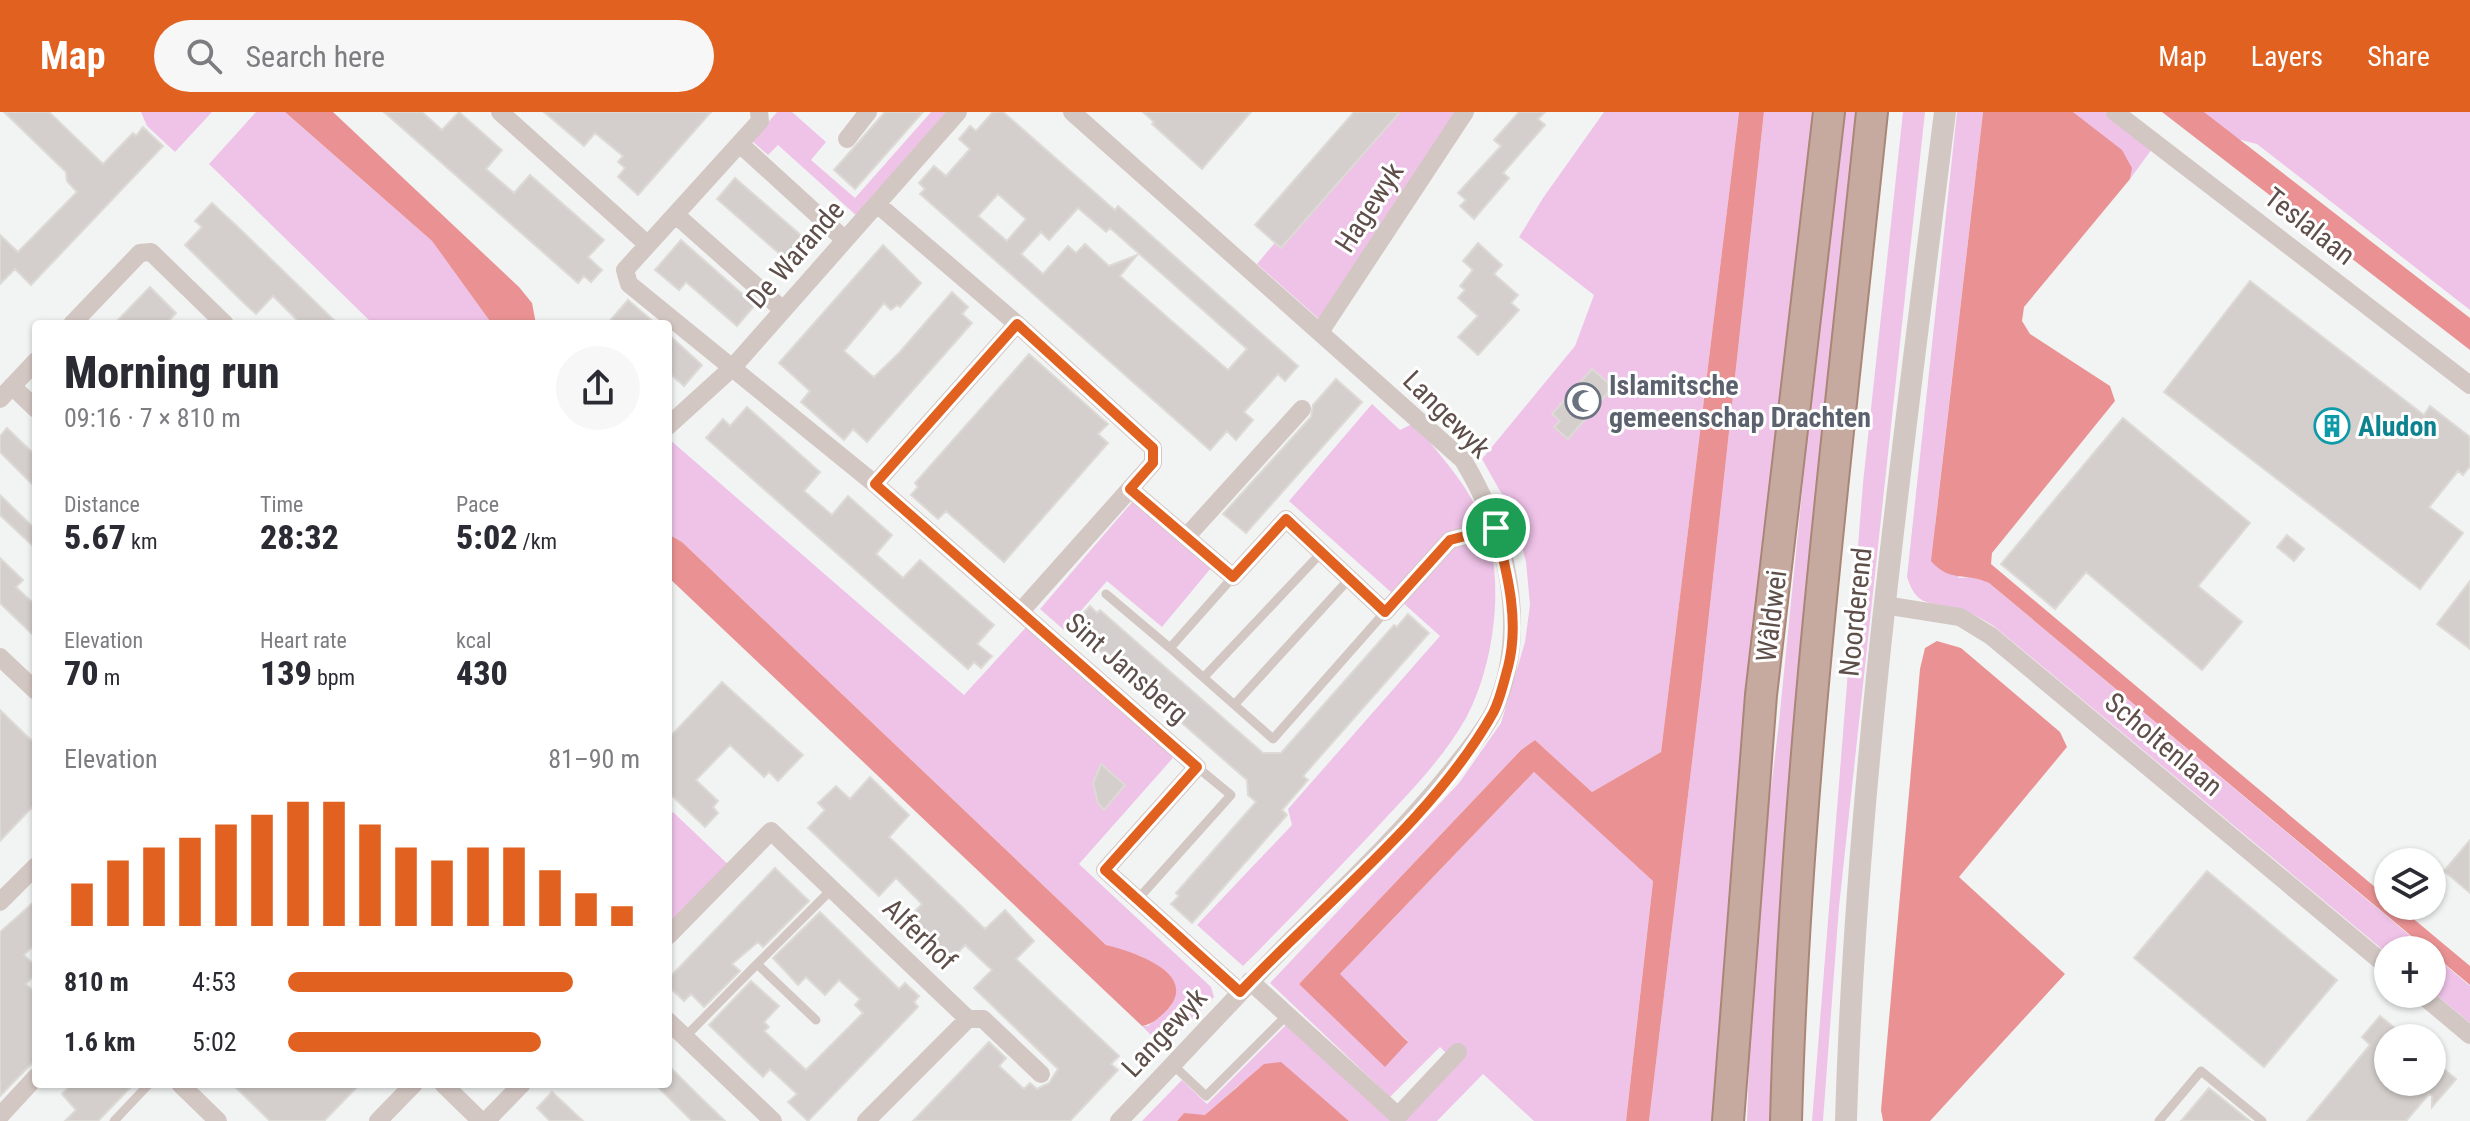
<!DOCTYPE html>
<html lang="en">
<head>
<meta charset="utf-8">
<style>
	:root { --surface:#fff; --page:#f7f7f7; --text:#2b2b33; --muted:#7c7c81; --accent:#e16120 }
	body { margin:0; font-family:"Roboto Condensed",sans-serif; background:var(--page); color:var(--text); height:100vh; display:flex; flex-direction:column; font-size:30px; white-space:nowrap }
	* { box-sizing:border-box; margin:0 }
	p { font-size:26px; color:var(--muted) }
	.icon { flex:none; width:44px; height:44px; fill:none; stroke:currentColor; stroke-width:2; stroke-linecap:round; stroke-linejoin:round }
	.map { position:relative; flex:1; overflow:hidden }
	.drawer { position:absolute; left:32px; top:208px; width:640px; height:768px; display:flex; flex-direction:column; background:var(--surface); border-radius:8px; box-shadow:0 2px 6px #0004 }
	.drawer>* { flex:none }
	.controls { position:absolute; left:2374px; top:736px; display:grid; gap:16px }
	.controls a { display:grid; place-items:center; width:72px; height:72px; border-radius:50%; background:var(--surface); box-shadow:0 2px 6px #0004; font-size:40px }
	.pin { position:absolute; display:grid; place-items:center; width:68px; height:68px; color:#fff; margin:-34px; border:4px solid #fff; border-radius:50%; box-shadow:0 2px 8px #0007 }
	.round { display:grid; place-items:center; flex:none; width:84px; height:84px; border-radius:42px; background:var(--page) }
	.summary { display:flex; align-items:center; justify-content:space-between; height:136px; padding:0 32px }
	h1 { font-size:44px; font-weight:800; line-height:60px }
	.metrics { display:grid; grid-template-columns:repeat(3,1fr); gap:12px; height:136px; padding:8px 32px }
	.metrics div { display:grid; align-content:center }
	.metrics b { font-size:34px; font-weight:800 }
	.metrics small { font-size:22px; font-weight:400 }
	.metrics p { font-size:22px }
	.chart { height:224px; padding:16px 32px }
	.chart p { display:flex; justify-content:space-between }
	.chart svg { width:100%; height:144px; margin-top:8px; stroke:var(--accent); stroke-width:6 }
	ul { padding:0 32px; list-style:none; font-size:26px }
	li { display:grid; grid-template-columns:128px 96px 1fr; align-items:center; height:60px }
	li i { height:20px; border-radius:10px; background:var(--accent) }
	header { display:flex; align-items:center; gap:48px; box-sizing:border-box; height:112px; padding:0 40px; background:var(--accent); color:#fff }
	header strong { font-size:38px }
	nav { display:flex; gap:44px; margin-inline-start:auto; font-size:28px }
	.search { width:560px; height:72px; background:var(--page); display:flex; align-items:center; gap:20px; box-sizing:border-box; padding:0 28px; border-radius:44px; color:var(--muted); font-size:30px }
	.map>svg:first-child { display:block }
	.green { fill:#efc3e8 }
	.water { fill:#ea9293 }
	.building { fill:#d4cfcc; stroke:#dddad6; stroke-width:2; fill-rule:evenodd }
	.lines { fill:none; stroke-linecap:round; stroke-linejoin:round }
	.trunk-casing { stroke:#aa8677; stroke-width:34 }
	.service { stroke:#d3c7c3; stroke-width:9 }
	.minor { stroke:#d3c7c3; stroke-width:18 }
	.tertiary { stroke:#d3c7c3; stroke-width:22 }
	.trunk { stroke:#c6aaa0; stroke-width:30 }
	.route-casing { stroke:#fff; stroke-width:16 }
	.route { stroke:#e16120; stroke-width:10 }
	.labels { text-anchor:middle; stroke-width:6; stroke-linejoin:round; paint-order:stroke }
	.street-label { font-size:28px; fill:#5f4f4a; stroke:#fff }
	.worship-label { font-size:28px; font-weight:bold; fill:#5b616d; stroke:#fff; text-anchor:start }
	.culture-label { font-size:28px; font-weight:bold; fill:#0d838f; stroke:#fff; text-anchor:start }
</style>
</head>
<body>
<header>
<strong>Map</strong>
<div class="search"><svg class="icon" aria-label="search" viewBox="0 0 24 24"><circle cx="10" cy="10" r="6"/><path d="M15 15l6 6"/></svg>Search here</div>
<nav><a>Map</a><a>Layers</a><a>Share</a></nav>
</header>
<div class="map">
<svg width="2470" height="1009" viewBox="0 0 2470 1009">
	<rect width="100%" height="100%" fill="#f2f4f4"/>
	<path class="green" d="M141,0H212L175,40L147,14Z
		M256,0H285L432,129L492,212H373L209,52Z
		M777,0H792L826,30L811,48L855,86L931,0H952L858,105L778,33L768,43L752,29Z
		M1384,0H1455L1319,207L1257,152Z
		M1604,0H1739L1661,640L1592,680L1535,628L1521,638L1299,872L1408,929L1339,863L1534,660L1653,768L1626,1009H1534L1483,962L1437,1009H1402L1457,952L1440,935L1390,985L1270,871L1459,671L1501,611L1525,530L1530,493L1526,450L1514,404L1482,347L1575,234L1594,183L1519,125L1543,86Z
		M1764,0H1818L1728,811L1716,1009H1649L1702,567Z
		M1840,0H1863L1777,1009H1747L1754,819L1779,610Z
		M1903,0H1925L1839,795L1823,1009H1812L1863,371Z
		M1957,0H1983L1935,413L1959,466L1977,465L1989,471L2427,838H2388V842L1995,515C1983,507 1970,500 1955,496C1929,489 1917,496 1907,465Z
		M2073,0H2105L2152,37L2130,67L2131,56Z
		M2192,0H2470V198L2257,32L2221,23Z
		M1372,292L1400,318L1414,311C1437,340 1466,370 1481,405C1507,461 1495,553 1466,606C1441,650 1404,686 1370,723C1328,767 1286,811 1243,854L1197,813L1292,713L1288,697L1440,524L1289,389Z
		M669,327L964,583L1028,513L1172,640V647L1079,752L1211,875L1214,885L1164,936L1142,914H1148L1171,894L1143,845L1106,833L682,430L668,422Z
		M1133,389L1211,456L1162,515L1107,469L1064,518L1040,497Z
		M673,700L735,759L668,822V706Z
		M2432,842L2470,874V911L2432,879Z
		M1288,911L1393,1009H1349L1280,951L1239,973L1205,1004L1184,1001L1177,1009H1142L1182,968L1207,992Z"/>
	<path class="water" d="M285,0H333L519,175L532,191L536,212H492L432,129Z
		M1739,0H1764L1702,567L1649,1009H1626L1653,769L1534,660L1340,862L1408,930L1385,955L1299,872L1521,638L1535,628L1592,680L1661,640Z
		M1983,0H2073L2122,38L2132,56L2130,67L2024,195L2022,209L2030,222L2110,274L2115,289L1992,441L1991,452L2388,786V794H2398L2470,854V873L1989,471C1966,460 1950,471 1931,449Z
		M2162,0H2204L2470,206V238Z
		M668,422L682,430L1106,833C1130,839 1200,860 1168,897C1161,904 1152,913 1142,914L668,465Z
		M1937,529L1961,536L2060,620L2067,635L1959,765L2065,862L1930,1009H1883L1881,998L1920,557L1925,536Z
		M1281,950L1349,1009H1177L1184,1001L1205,1003L1264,952Z"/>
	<path class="building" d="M4,0H49L103,52L133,21L136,24L143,15L163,34L31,173L15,157L0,172V123L18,140L77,80L67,69L66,60Z
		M384,0H422L442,18L459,0L502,38L486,57L514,81L530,63L604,128L588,145L602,158L591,170L584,164L578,171Z
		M544,0H711L638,83L618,65L625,56L618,50L623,44L595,21L584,34Z
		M885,0H923L855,77L834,58Z
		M993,0H1003L1109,93L1115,98L1118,94L1298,254L1285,269L1278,262L1244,300L1253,308L1236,328L1227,319L1210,338L920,82L925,77L919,71L934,54L946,64L970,37L959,27L970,14L976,19ZM998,82L1026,107L1007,129L978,104ZM1078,96L1106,120L1110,116L1247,237L1228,258L1120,164L1137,143L1109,154L1085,132L1076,141L1068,134L1043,162L1021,142L1041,120L1049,128Z
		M1143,0H1251L1202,57L1152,12L1154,10Z
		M1354,0H1400L1281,136L1255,113Z
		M1519,0H1545L1538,7L1545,13L1503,61L1509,66L1474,107L1460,94L1466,88L1458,81L1501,34L1494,28Z
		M735,66L810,131L791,152L717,87Z
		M212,91L241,118L338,212H301L273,184L256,202L246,193L185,133L202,115L195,109Z
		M681,128L755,193L737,214L686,170L679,178L655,158Z
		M1478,131L1502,153L1494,162L1518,183L1511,191L1519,198L1478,243L1458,225L1478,204L1458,186L1465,178L1460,174L1473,158L1463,149Z
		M883,133L921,171L900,195L897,193L891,198L884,191L844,239L871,263L874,265L899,241L952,180L968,195L962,202L972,211L867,330L853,317L844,328L801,290L810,279L779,251Z
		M2250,169L2424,303L2430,294L2470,325V354L2463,363L2458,359L2429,395L2463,421L2420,477L2164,280Z
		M150,175L176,201L166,212H114Z
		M628,188L656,212H607Z
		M668,222L702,253L684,274L668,260Z
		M1029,242L1108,312L1098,322L1108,331L1004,450L946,399L938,407L911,383L918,375L915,371Z
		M1592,257L1613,275L1568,327L1554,315L1560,309L1552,302Z
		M1336,267L1362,290L1246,421L1223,402L1311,305L1313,293Z
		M747,295L820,360L804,379L832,403L848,384L892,423L876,442L903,466L920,448L994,513L977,532L992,544L981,556L974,550L968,557L706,326L723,307L730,314Z
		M2123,306L2250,411L2198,474L2242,510L2202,558L2086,460L2055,497L2001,452Z
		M7,316L36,344V376L0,340V324Z
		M0,383L36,418V437L0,403Z
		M2287,423L2304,437L2294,449L2277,435Z
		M0,446L23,468L16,475L36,494V526L0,491Z
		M2470,469V537L2437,512Z
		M1090,494L1097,501L1100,498L1263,641H1281L1394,513L1397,515L1408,502L1429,521L1303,664L1308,668L1282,698L1287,703L1192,811L1171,792L1179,784L1176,781L1256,690L1248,683L1247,668L1071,514Z
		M722,570L803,643L778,669L769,660L764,665L730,633L696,668L718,689L713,695L718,701L705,715L668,680V627Z
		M0,598L36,633V691L0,729Z
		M1101,652L1125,673L1104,698L1098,691L1093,671Z
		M870,665L909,703L889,725L985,817L1005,798L1034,829L1016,847L1119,944L1111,952L1118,958L1070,1009H913L989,930L1006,946L999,954L1024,977L1030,971L1037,977L1049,971L1058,957L974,876L992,858L979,846L965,833L948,851L905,810L922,792L896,766L879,784L808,716L825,698L818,691L836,674L850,687Z
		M2470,728V781L2444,759Z
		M775,756L809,789L763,835L758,830L732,852L740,859L704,895L691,882L684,889L668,874V867Z
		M2207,759L2337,868L2264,955L2134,846Z
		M36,788V831L24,843L36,855V861L26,872L36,882V947L0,984V820Z
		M820,800L899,877L905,871L919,884L914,890L918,895L808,1009L788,990L797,982L770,957L763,965L709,913L751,869L779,894L764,910L769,915L764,919L806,958L863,901L855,893L860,887L839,868L825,883L806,865L798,873L773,846Z
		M2380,904L2407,926H2388V970H2432V947L2456,967L2432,995V984L2429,982L2406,1009H2307L2370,933L2362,925Z
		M668,953L696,981L725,1009H692L655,972H668Z
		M72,972H134L98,1009H65L76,998L62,982Z
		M232,972H360L324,1009H270Z
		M2209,976L2250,1009H2181Z
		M552,980L565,992L583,1009H550L537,996Z"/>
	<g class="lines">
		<defs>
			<path id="trunk" d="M1728,1009L1761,583L1829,0
				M1786,1009C1795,671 1837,336 1872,0"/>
		</defs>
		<use href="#trunk" class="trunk-casing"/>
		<path class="service" d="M1233,465L1170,536L1273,627L1385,500
			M1106,482L1170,536
			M1204,565L1322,440
			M1235,592L1350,466
			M1138,787L1231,683L1197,655
			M757,852L832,777
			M685,925L757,852L816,908
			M1173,953L1206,984L1287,903
			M114,1009L149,972
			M2159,1009L2201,959L2262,1009"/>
		<path class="minor" d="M500,0L647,132
			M759,0L760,9L625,158L629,172L875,372L1197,655L1105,758L1240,880
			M1072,0L1463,348C1507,421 1530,516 1495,597C1485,618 1467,639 1453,657C1405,717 1350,770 1295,824C1235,885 1178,948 1119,1009
			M2115,0L2470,273
			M847,27L868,0
			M740,32L845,128
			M877,92L1017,212L1153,336V351L1021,499
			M676,103L783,198
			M72,212L140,141L151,140L225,212
			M1320,220L1465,0
			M12,274L36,297
			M0,287L36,249
			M668,314L733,255L958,0
			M875,372L1017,212
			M1130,377L1233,465L1286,407L1385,500L1450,428L1496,416
			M1187,424L1302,297
			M1884,493L1960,505L1991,524L2388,855
			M0,545L36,579
			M0,790L36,754
			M668,824L771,719L968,907L866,1009
			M1250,869L1398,1004L1458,940
			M2421,882L2470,923
			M968,907H983L1041,962
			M668,909L773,1009
			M180,972L218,1009
			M443,972L481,1009
			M0,1004L36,965
			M378,1009L414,972
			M486,1009L522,972"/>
		<path class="tertiary" d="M1846,1009C1856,671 1903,335 1945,0"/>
		<use href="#trunk" class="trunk"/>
	</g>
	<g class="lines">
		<defs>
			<path id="route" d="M1017,212L1153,336V351L1130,377L1233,465L1286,407L1385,500L1450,428L1496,416C1507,461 1520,509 1508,555C1504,569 1500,588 1493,601C1434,706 1322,793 1240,880L1105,758L1197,655L875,372Z"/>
		</defs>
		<use href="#route" class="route-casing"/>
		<use href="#route" class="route"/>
	</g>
	<defs>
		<symbol id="mosque-ring" viewBox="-11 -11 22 22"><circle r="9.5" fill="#fff" stroke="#6b7280" stroke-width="1.5"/><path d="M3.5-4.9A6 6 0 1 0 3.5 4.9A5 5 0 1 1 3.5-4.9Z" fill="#6b7280"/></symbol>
		<symbol id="building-ring" viewBox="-11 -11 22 22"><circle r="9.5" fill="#fff" stroke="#0f9aa8" stroke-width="1.5"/><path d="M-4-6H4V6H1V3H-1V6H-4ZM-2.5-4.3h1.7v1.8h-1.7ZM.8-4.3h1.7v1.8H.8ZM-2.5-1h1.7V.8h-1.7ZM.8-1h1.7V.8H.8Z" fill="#0f9aa8"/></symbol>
	</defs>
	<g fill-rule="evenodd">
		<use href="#mosque-ring" x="1563" y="269" width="40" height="40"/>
		<use href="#building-ring" x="2312" y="294" width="40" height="40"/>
	</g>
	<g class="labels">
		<g class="street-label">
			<text transform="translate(1369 95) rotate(-57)" y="10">Hagewyk</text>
			<text transform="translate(2310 114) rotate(38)" y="10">Teslalaan</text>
			<text transform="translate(795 142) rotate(-49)" y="10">De Warande</text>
			<text transform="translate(1447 302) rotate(45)" y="10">Langewyk</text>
			<text transform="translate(1855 500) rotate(-84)" y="10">Noorderend</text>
			<text transform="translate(1771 504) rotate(-83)" y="10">Wâldwei</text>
			<text transform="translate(1127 556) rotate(41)" y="10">Sint Jansberg</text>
			<text transform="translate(2164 632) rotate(40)" y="10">Scholtenlaan</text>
			<text transform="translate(920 822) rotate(44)" y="10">Alferhof</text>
			<text transform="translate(1164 920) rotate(-47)" y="10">Langewyk</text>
		</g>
		<g class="worship-label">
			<text x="1609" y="283">Islamitsche<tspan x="1609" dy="32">gemeenschap Drachten</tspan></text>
		</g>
		<g class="culture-label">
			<text x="2358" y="324">Aludon</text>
		</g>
	</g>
</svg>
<div class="controls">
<a><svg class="icon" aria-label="layers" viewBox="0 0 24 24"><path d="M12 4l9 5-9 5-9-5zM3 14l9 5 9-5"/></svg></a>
<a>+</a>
<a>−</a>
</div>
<div class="pin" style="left:1496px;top:416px;background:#1e9e55"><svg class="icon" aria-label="arrive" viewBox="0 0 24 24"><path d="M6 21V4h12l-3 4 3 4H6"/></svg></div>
<section class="drawer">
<div class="summary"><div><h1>Morning run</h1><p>09:16 · 7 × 810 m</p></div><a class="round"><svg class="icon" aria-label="share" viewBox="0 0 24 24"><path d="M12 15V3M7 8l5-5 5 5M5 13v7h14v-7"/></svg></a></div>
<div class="metrics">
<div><p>Distance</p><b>5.67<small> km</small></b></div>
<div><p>Time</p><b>28:32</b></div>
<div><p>Pace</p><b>5:02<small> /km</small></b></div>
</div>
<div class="metrics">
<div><p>Elevation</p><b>70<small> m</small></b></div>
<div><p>Heart rate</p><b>139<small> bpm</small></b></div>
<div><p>kcal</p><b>430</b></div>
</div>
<div class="chart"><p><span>Elevation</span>81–90 m</p>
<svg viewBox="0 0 160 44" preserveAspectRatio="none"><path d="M5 44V31M15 44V24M25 44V20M35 44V17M45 44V13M55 44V10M65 44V6M75 44V6M85 44V13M95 44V20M105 44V24M115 44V20M125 44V20M135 44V27M145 44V34M155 44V38"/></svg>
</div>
<ul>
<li><b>810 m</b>4:53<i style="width:81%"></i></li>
<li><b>1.6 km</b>5:02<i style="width:72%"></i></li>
</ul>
</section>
</div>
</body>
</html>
